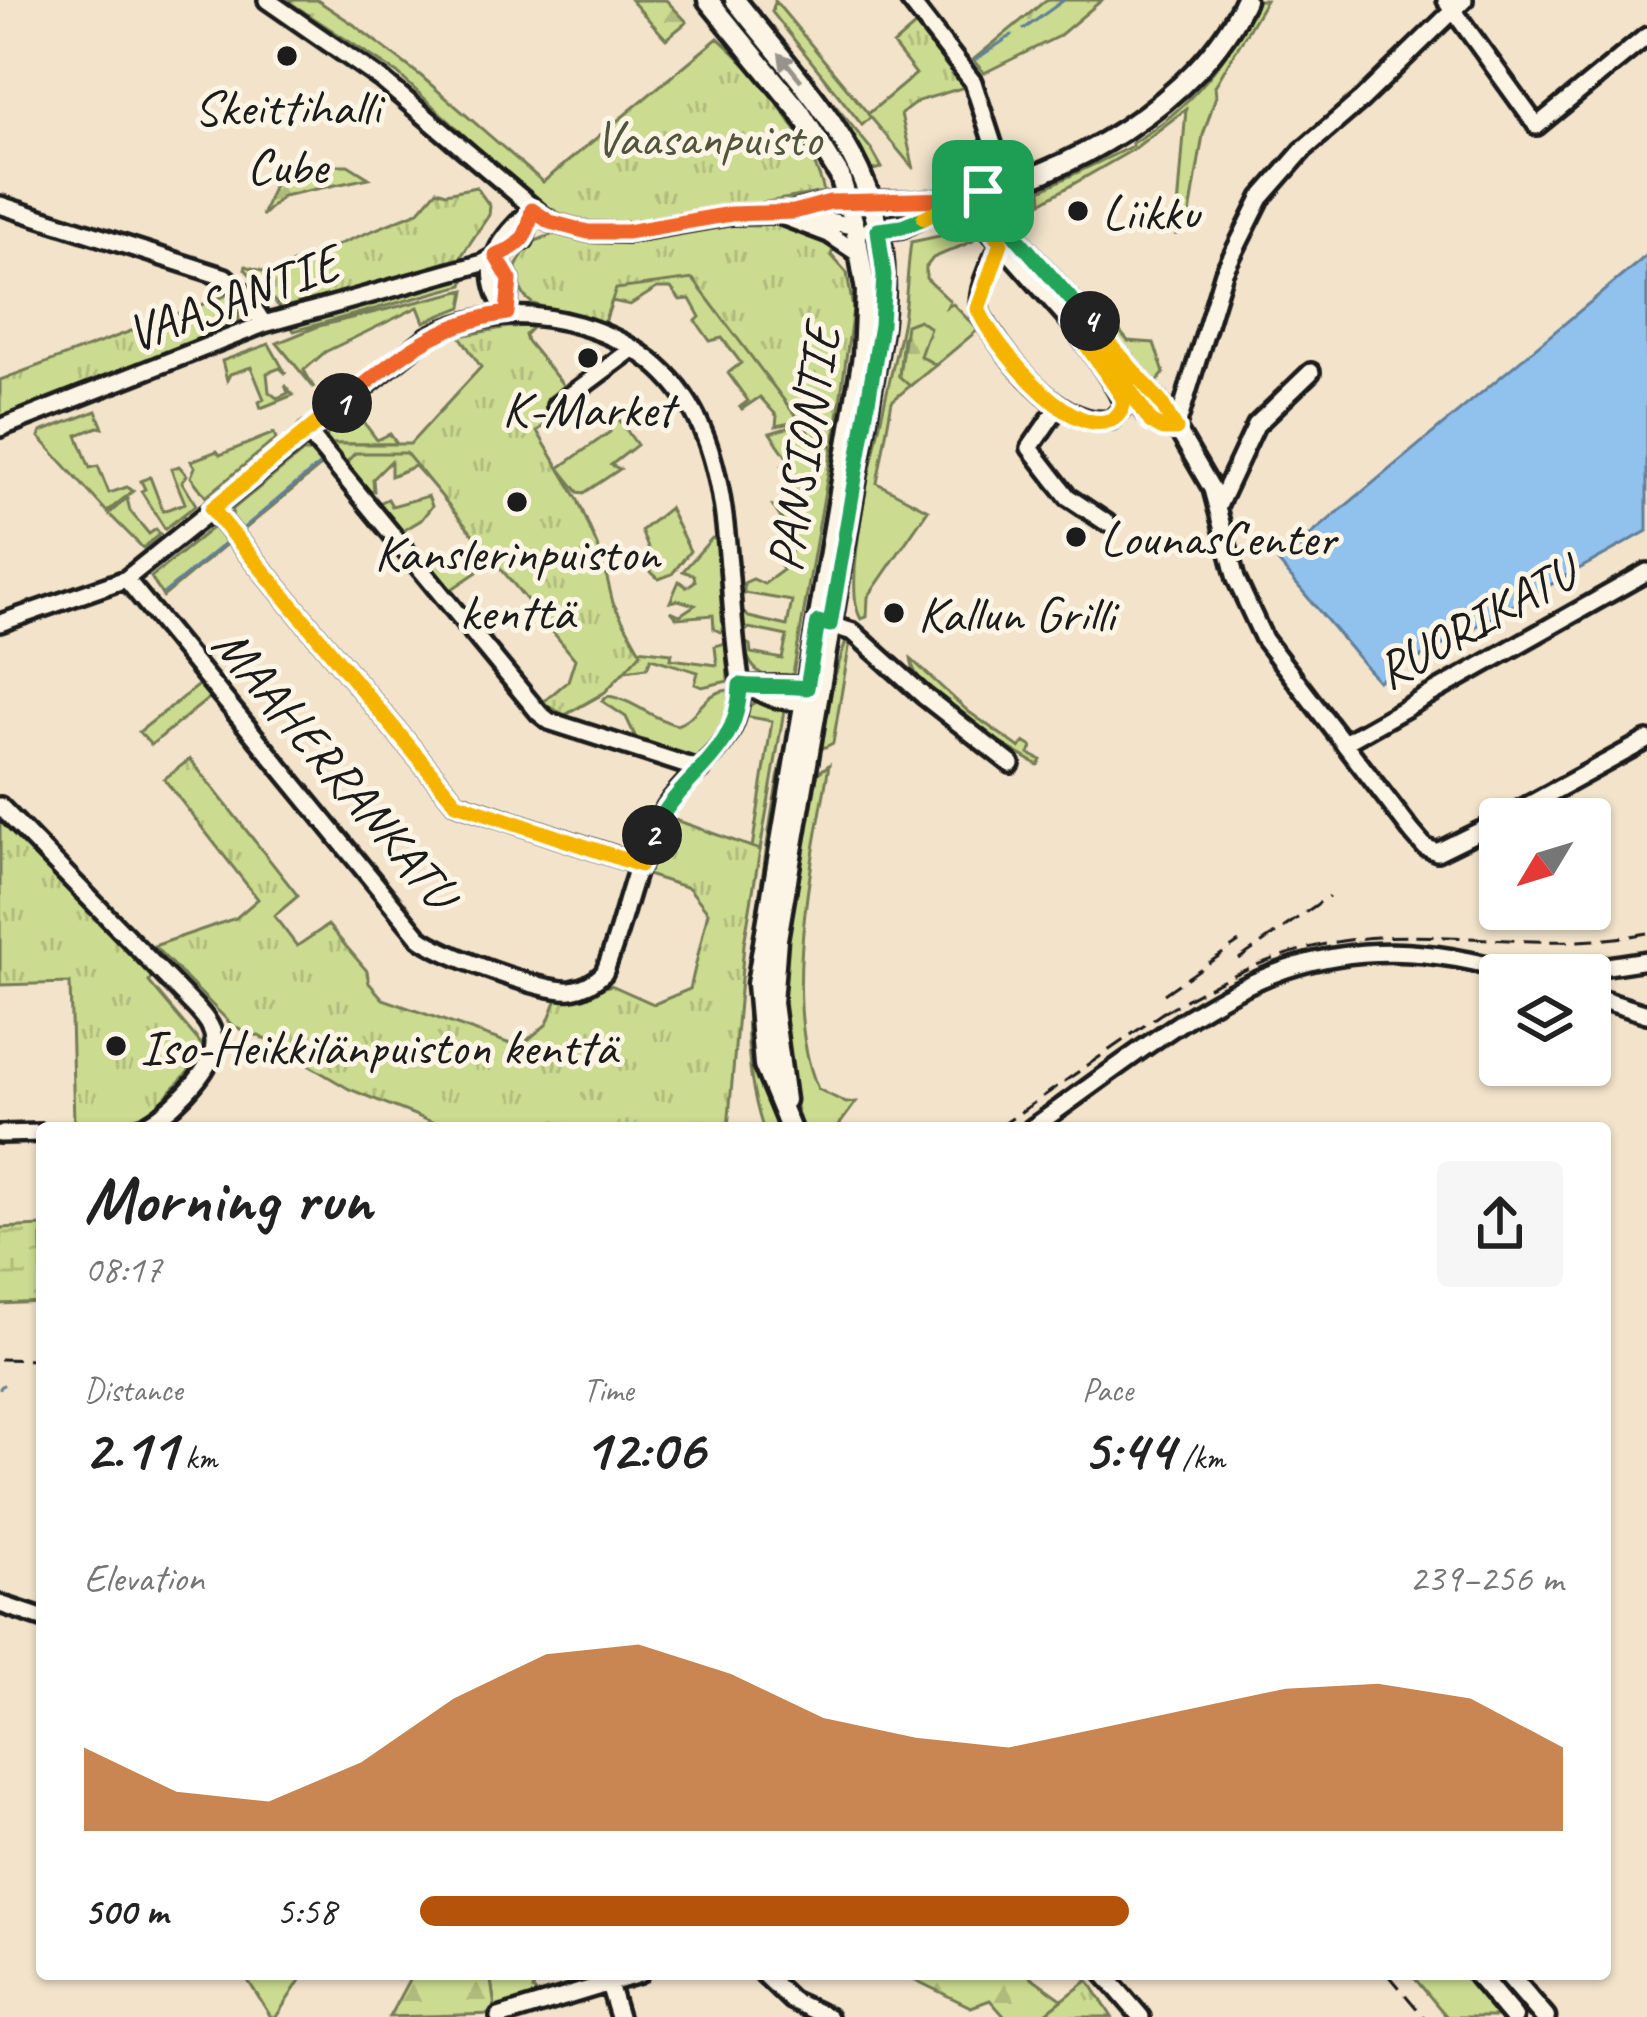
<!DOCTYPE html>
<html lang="en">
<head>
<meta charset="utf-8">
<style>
	:root { --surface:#fff; --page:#f6f6f6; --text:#222; --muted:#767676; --accent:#b45309 }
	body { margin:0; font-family:Caveat,sans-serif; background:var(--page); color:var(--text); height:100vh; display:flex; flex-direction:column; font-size:45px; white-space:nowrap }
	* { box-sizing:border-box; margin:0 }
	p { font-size:39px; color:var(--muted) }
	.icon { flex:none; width:66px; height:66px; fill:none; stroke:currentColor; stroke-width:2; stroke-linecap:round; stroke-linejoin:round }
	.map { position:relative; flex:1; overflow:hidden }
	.details { position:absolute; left:36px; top:1122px; width:1575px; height:858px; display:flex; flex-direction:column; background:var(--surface); border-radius:12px; box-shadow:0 3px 9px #0004 }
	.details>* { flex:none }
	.needle { width:78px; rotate:232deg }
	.tools { position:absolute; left:1479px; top:798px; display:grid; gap:24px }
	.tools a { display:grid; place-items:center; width:132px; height:132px; border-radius:12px; background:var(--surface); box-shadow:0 3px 9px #0004; font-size:60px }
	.pin { position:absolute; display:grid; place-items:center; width:102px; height:102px; color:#fff; margin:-51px; border-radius:24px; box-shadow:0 6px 18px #0006 }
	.km { position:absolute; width:60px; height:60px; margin:-30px; border-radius:50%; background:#222; color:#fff; font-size:33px; line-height:60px; text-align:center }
	.round { display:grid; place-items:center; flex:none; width:126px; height:126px; border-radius:12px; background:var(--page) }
	.headline { display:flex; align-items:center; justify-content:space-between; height:204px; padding:0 48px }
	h1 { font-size:66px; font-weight:800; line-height:90px }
	.metrics { display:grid; grid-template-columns:repeat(3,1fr); gap:18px; height:204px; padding:12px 48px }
	.metrics div { display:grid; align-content:center }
	.metrics b { font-size:60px; font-weight:800 }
	.metrics small { font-size:33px; font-weight:400 }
	.metrics p { font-size:33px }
	.chart { height:336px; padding:24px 48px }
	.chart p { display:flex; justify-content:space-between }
	.chart svg { width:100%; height:216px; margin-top:12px; fill:var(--accent); opacity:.7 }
	ul { padding:0 48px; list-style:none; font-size:39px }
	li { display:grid; grid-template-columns:192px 144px 1fr; align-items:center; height:90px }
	li i { height:30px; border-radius:15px; background:var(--accent) }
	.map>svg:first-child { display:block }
	.green { fill:#cbdb8f; stroke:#747c56; stroke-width:3 }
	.forest { fill:url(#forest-firs); stroke:#747c56; stroke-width:3 }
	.wetland { fill:url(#wetland-marsh); stroke:#747c56; stroke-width:3 }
	.park { fill:url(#park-tufts); stroke:#747c56; stroke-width:3 }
	.water { fill:#91c1ed; stroke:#627f99; stroke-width:3 }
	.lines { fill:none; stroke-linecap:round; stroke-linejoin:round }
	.stream { stroke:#627f99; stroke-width:3 }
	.minor-casing { stroke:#1c1c1c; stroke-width:24 }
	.major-casing { stroke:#1c1c1c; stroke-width:27 }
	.minor { stroke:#fcf5e5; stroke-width:15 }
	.major { stroke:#fcf5e5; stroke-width:18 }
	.rail { stroke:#1c1c1c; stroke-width:3; stroke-dasharray:18 9; stroke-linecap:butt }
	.oneway { fill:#97938b }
	.split-1-casing { stroke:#fff; stroke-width:24 }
	.split-2-casing { stroke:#fff; stroke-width:24 }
	.split-3-casing { stroke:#fff; stroke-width:24 }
	.split-4-casing { stroke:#fff; stroke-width:24 }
	.split-5-casing { stroke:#fff; stroke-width:24 }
	.split-1 { stroke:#f0652b; stroke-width:15 }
	.split-2 { stroke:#f5b400; stroke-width:15 }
	.split-3 { stroke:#22a559; stroke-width:15 }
	.split-4 { stroke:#f5b400; stroke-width:15 }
	.split-5 { stroke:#22a559; stroke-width:15 }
	.poi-dot { fill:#1c1c1c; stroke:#fcf5e5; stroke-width:4.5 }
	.labels { text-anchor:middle; stroke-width:10; stroke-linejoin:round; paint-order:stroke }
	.poi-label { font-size:51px; fill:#1c1c1c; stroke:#fcf5e5; text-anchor:start }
	.park-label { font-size:51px; fill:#51553e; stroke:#fcf5e5 }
	.street-label { font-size:51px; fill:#1c1c1c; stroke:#fcf5e5 }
</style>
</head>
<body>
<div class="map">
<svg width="1647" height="2017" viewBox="0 0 1647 2017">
	<defs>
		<pattern id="forest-firs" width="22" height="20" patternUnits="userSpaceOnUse" patternTransform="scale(3)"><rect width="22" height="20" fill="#cbdb8f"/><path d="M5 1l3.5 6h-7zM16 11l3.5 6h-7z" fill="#aebb7b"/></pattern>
		<pattern id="wetland-marsh" width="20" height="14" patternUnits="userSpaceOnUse" patternTransform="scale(3)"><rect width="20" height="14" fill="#cbdb8f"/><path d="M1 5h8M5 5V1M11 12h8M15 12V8" fill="none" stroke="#aebb7b"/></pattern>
		<pattern id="park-tufts" width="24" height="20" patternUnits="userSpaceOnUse" patternTransform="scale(3)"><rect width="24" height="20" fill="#cbdb8f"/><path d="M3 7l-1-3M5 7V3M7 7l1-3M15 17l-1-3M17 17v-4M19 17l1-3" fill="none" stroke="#aebb7b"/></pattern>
	</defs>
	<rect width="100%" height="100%" fill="#f2e3ca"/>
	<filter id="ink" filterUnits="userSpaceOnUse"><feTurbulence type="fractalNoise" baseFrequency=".00833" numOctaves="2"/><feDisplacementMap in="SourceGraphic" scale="24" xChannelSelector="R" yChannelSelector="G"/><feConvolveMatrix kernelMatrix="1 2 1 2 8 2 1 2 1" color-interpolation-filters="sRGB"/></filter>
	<g filter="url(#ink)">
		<path class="green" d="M1257,0H1266L1215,86L1216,96L1203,135L1189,220L1184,231L1176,234L1186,109L1134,149L1042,202L1041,190L1132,146V143C1186,112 1232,57 1257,0Z
			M775,1L871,117L862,125L772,12Z
			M763,18L872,150L882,168L867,171L759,21Z
			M963,231L973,241L933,258L926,267V278L950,301L947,307L953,304L978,330L936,365L920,356L919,349L928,336L903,337L899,376L910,386L892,401L877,483L928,510L868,597L867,617L861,619C836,579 892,379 902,325C907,298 907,270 911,242Z
			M711,261L767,379L810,419L776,426L777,416L760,397L742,409L740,407L748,401L728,373L741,363L722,338L710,341L696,321L700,317L690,299L680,300L671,288H657L630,305L612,301L605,322L630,338L600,323L581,278Z
			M466,275L463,285L294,331L289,323Z
			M465,290L462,307L424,322L418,307L325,352L304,370L314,388L277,343L319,326Z
			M1092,299L1128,341L1154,343L1164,373L1154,386L1114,338Z
			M269,344L286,374L280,368L267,373L269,392L277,398L288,393L285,385L293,395L261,408L259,402L264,399L251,367L230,374L227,380L222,361Z
			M366,401L368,404L359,416L377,440L390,434L397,444H329L326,438L330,429Z
			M96,411L103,428L98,427L77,435L90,468L98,466L109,493L127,487L133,491L107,512L39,437L41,432Z
			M618,418L637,445L611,465L620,469L584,493L578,492L559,468L610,432L608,427Z
			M813,420L837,422L793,674C767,686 747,669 744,642L750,645L751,653L782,659L787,636L749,628L743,633L741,611L749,617L787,626L792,601L744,593V583L753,579L764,584L783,570L771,547L777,543L790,557L794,539L773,506L778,507L797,494L782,466L789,460L770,433Z
			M274,433L276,439L206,497L191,477L195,467L191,461L217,451L220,455Z
			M418,451L438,491L415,466L391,476V461L373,479L374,491L368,492L340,458V453Z
			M179,466L187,475L182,482L196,505L165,529L141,491L145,489L141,481L150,477L163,511L185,503L171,469Z
			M428,496L432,506L421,520L401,532L377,504L388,499L392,506Z
			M127,498L130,511L149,534L156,529L160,534L143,548L109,514Z
			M669,508L690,551L672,574L659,579L650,571L654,562L641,531Z
			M712,538L717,540L723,633L714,629L713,615L677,618L671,611L680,615L695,605L678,600L670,602L679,581L687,587L695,581L694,575L683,571Z
			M475,555L481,560L477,572L449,591L427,563L438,559L442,567Z
			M613,603L638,649L672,653L671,659L717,665L715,646L726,643L728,681L702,687L695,684L698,672L651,658L647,668L625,671L601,695L565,715L553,711Z
			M846,641L850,642L833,743L815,752L828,681L834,679Z
			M911,659L969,712L1020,748L1024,742L1032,747L1029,754L1041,760L1038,765C1007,747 914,695 911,659Z
			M202,682L213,695L151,745L139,732Z
			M729,690C729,718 719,744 696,758L636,738L626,717L602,701L608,696C632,699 652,719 677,725C700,716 703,692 729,690Z
			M761,699L785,705L760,850L752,848L772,721L744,716L749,706Z
			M782,761L783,787C765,907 730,1012 778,1128H763C736,1045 750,964 762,880C768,841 772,800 782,761Z
			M829,765C813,858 780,1001 818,1089L846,1103L856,1102L837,1128H802C765,1008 786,893 818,773Z
			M244,1974H304L276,2017H271Z
			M490,1974H537L533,1990L538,1996L496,2014Z
			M1411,1974H1467L1500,2017H1447Z"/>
		<path class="forest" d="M631,0H666L687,22L666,39Z
			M332,165H348L369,178L283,196L262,216L275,182Z
			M919,320L930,328L920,356L936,365L910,386L899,376L906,325Z
			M412,1974H490L496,2014L389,2017Z
			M903,1974H1027L1063,2000L1041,2017H1005L990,2000L971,2007Z"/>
		<path class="wetland" d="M42,1226V1302L0,1304V1228Z"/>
		<path class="park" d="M286,0H317L353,24L421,76L543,182L718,38C757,72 813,142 824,192L629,226H596L561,214L531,197L397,73Z
			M1046,0H1102L1059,36L984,73L973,60Z
			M916,25L965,87L918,101L901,114L914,169L868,114L916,74L893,45Z
			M476,187L490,206L489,215L460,258L284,312L245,269L246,266L269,273L418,212L437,190L446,193Z
			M759,223H782L835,244L831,255L847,273L853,309L834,445L819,447L693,279L616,289L603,325L533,304L525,297L518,284L516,267L528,244L556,233L701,225L758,226Z
			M230,294L238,302L239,322C159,355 81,390 0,422V380Z
			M534,326L525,335L527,341L564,386L548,398L559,414L537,431L577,498L602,557L613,603L641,653L605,692L565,715L542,703L568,681L575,659L406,453H355L345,464L329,444H410L481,367L460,336L508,327Z
			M303,452H310L322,465L240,533L231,521L233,509Z
			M212,528L220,530L230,541L163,597L151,577Z
			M190,759L298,896L274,916L297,946L328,925L367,971L369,983L383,999L519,1047L547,1024L558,996H581L611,985L654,1004L690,989L708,912L689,888L647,875L670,818L760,850L744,944L728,1128H447L349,1089L259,1036L233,1026L154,946L236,918L258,899L164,779Z
			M0,815L152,975L149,982L207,1051L149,1115C124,1129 101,1126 74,1122L70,983L0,985Z
			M1088,1980L1112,2017H1041Z"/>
		<path class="water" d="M1647,255V531L1378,681L1278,562Z"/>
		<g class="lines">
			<path class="stream" d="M1024,29L1064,0
				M975,60L1012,35
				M240,531L320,464
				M163,594L229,540
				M0,1388L3,1385"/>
			<defs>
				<path id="minor" d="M267,0L382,80L550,222L588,232L627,233L732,215L787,213L830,202L849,203
					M909,0L973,82L1006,184
					M1446,0L1537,126L1647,36
					M983,191L998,216L1166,410L1212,489L1236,579L1264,639L1412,832L1425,847L1437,852L1500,821
					M967,196L983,223L1076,328
					M0,205L225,277L244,294L264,324
					M797,213L855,227
					M779,215L829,234L859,254
					M1012,232C994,249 975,289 980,314C1004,354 1058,428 1111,420L1123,408C1123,390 1082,341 1070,321
					M496,256L510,280L507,313
					M507,313C478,270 495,241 532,210
					M1120,377C1137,398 1147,430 1176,429
					M556,406L631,350
					M1058,407L1030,448L1068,497L1107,523
					M0,428L264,324L483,263L524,240L532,210
					M1176,429L1224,272L1261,198L1303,150L1361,100L1464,0
					M307,431L539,713L549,721L701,770
					M1218,506L1256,425L1311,372
					M212,509L456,803L641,865
					M0,623L126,579L427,337C477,312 526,310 579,325C753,376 717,549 741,685C739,752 697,760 666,807C634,855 626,920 604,973C595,982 585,988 571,990C545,993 439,954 419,937L126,579
					M824,623L853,632L924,696L1011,764
					M741,685C767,688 796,677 818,699C800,705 767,701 754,687
					M1344,743L1647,572
					M0,806L198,1010C207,1020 215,1030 214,1044C214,1071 163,1120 139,1128
					M1503,819L1647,740
					M1575,975L1588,969L1647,960
					M1590,996L1647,1014
					M1032,1128C1203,1008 1299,905 1523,975
					M0,1134L42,1133
					M0,1604L42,1618
					M764,1974L791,2000L828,2017
					M1104,1974L1141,2017
					M609,1984L619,2017
					M499,2017L639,1974"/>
				<path id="major" d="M708,0L800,112L840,176L855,227L866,291L863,356L757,984L764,1065L790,1128
					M735,0C824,112 902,180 880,336L777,939L772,1003L785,1100
					M860,202C892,201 929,204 960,198C1066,178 1200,100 1245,0
					M872,229L901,227L951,201
					M1477,1974L1513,2017
					M1508,1974L1545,2017"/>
			</defs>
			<use href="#minor" class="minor-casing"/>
			<use href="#major" class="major-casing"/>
			<use href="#minor" class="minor"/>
			<use href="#major" class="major"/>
			<path class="rail" d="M1239,959L1329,896
				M1164,994L1239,942
				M1161,1014C1229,973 1297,942 1378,937C1469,932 1557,952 1647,933
				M998,1128L1175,1004
				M0,1359L42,1360
				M1388,1974L1424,2017"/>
		</g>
		<defs><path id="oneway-solid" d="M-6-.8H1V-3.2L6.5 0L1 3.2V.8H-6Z" transform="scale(3)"/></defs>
		<use class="oneway" href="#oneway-solid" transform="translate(790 67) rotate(-129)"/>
	</g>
	<g class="lines" filter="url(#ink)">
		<defs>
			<path id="split-1" d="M342,403C397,358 434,324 507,313L510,280L496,256C522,245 528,237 532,210L550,222L588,232H627L731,214L794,212L830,202L956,199L983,191"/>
			<path id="split-2" d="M342,403L212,509L456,803L640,865L652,835"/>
			<path id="split-3" d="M652,835C677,775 739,758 740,685C762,688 784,685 807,688L818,622L830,625L881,325L884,275L878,230L902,227L924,218"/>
			<path id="split-4" d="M924,218L968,196L1001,243L978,309C992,342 1066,435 1108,421C1117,419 1125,408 1123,399C1122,394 1077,333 1070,321L1124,382L1151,422L1163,429H1176L1161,403L1090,321"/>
			<path id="split-5" d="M983,191L998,216L1090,321"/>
		</defs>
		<use href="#split-1" class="split-1-casing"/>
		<use href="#split-2" class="split-2-casing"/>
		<use href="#split-3" class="split-3-casing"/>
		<use href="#split-4" class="split-4-casing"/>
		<use href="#split-5" class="split-5-casing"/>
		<use href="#split-1" class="split-1"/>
		<use href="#split-2" class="split-2"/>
		<use href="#split-3" class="split-3"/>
		<use href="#split-4" class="split-4"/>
		<use href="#split-5" class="split-5"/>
	</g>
	<g class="poi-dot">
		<circle cx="287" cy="56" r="12"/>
		<circle cx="1078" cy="211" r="12"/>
		<circle cx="588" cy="358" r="12"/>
		<circle cx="517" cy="502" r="12"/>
		<circle cx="1076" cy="537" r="12"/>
		<circle cx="894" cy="613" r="12"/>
		<circle cx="116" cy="1046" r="12"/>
	</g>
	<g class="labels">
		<g class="poi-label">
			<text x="287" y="124" text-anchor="middle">Skeittihalli<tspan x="287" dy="59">Cube</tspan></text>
			<text x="1102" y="229">Liikku</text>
			<text x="588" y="426" text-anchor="middle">K-Market</text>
			<text x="1100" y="555">LounasCenter</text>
			<text x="517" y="570" text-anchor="middle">Kanslerinpuiston<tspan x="517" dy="59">kenttä</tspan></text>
			<text x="918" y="631">Kallun Grilli</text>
			<text x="140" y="1064">Iso-Heikkilänpuiston kenttä</text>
		</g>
		<g class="park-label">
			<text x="708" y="155">Vaasanpuisto</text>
		</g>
		<g class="street-label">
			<text transform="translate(232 297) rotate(-20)" y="18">VAASANTIE</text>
			<text transform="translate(802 448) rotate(-81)" y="18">PANSIONTIE</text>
			<text transform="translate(1475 621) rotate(-29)" y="18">RUORIKATU</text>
			<text transform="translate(336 767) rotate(50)" y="18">MAAHERRANKATU</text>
		</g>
	</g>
</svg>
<div class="tools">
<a><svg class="needle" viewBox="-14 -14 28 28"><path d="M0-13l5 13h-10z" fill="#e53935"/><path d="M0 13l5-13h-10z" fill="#767676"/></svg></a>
<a><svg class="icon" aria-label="layers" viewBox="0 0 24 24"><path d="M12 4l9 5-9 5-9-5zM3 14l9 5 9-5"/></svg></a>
</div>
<div class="pin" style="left:983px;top:191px;background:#1e9e55"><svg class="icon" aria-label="arrive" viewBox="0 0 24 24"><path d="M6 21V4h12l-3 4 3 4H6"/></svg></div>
<b class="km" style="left:342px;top:403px">1</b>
<b class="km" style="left:652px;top:835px">2</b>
<b class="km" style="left:1090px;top:321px">4</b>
<section class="details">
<div class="headline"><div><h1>Morning run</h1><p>08:17</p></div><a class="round"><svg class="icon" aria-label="share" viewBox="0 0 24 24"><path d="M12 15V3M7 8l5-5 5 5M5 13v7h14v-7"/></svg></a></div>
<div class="metrics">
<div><p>Distance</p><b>2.11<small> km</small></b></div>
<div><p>Time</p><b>12:06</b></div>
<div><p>Pace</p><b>5:44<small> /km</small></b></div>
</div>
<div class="chart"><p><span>Elevation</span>239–256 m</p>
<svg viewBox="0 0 160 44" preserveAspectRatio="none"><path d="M0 44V27L10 36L20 38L30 30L40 17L50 8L60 6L70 12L80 21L90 25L100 27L110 23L120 19L130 15L140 14L150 17L160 27V44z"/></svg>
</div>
<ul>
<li><b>500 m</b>5:58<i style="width:62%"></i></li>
</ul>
</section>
</div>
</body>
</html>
